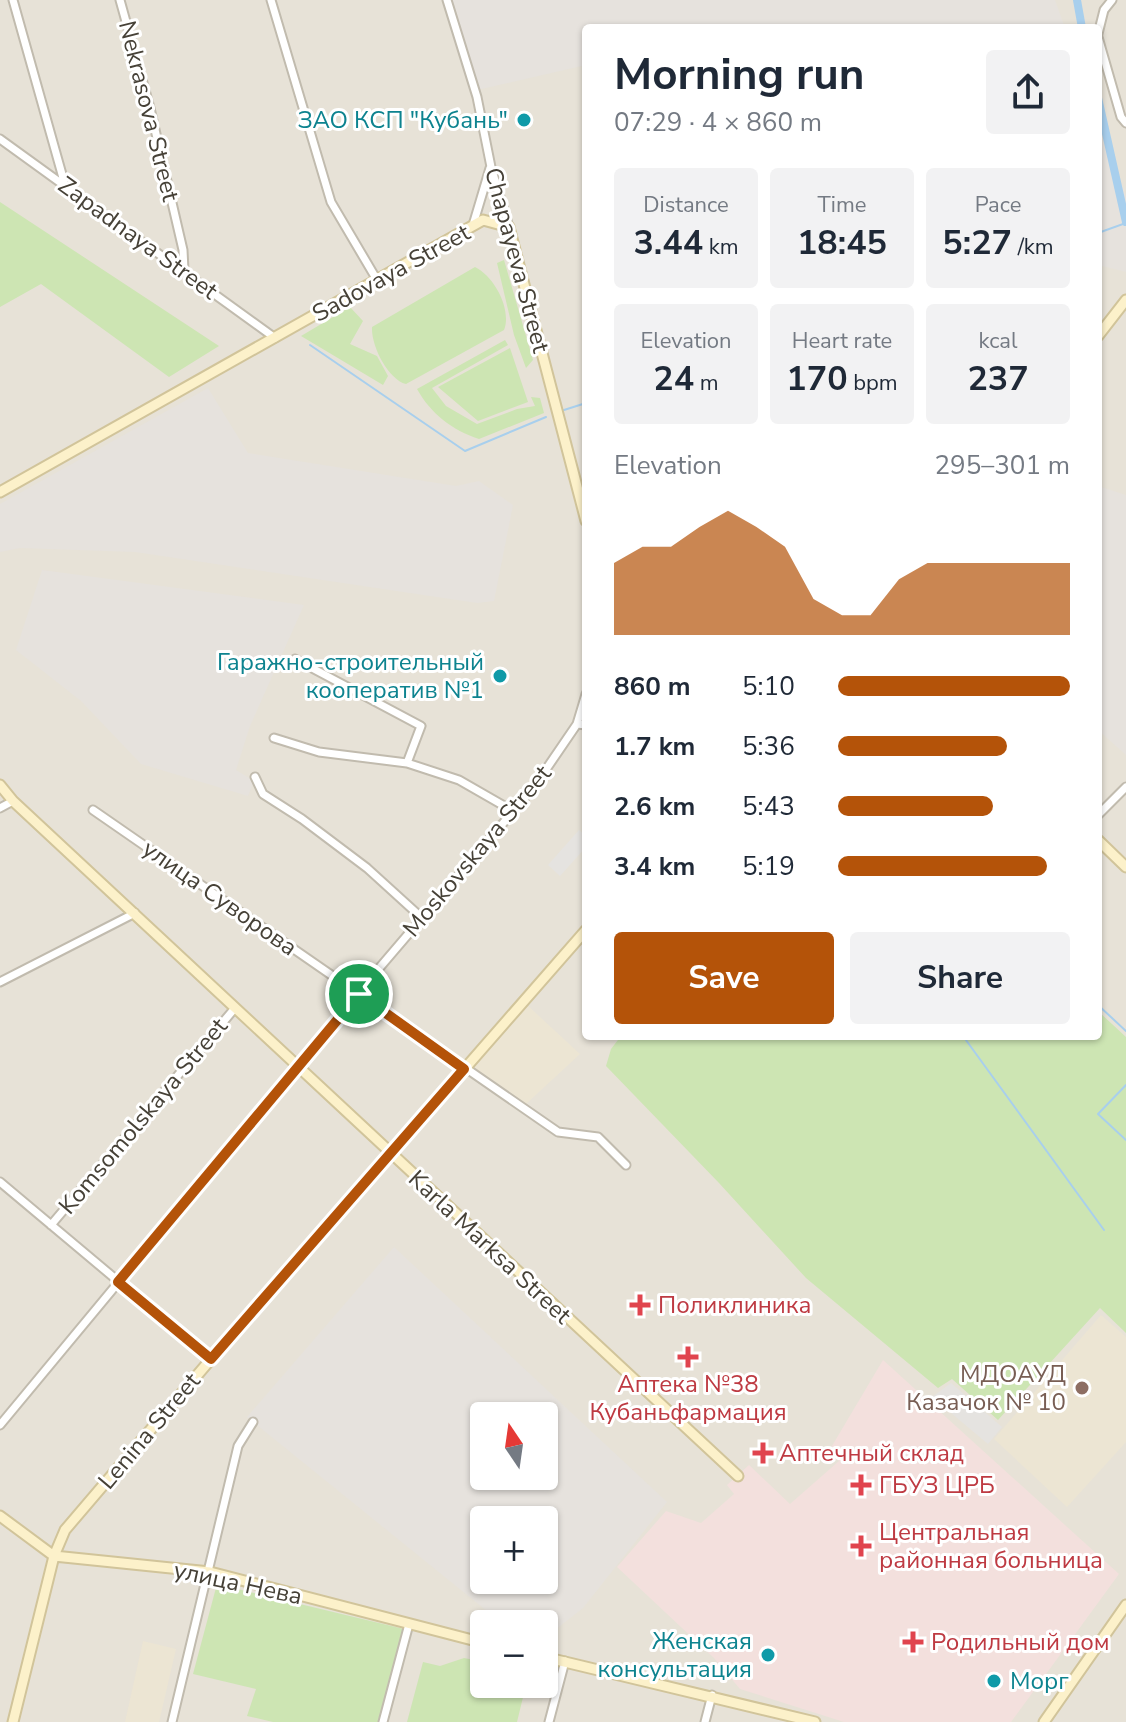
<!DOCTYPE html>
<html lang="en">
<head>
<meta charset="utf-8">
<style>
	:root { --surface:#fff; --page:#f2f2f3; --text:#1f2937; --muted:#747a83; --accent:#b45309 }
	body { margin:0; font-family:"Nunito Sans",sans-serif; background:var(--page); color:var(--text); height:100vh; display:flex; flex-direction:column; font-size:30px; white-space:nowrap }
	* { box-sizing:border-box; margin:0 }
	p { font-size:26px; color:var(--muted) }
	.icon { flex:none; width:44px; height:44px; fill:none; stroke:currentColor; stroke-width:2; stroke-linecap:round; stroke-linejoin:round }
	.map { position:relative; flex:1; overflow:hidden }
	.sheet { position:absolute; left:582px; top:24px; width:520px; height:1016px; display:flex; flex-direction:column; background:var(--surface); border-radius:8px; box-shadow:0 2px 6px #0004 }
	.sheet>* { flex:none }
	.needle { width:52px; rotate:347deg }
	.controls { position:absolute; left:470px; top:1402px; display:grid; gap:16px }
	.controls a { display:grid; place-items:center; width:88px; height:88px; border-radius:8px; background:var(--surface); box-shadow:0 2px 6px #0004; font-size:40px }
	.pin { position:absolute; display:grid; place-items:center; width:68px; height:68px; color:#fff; margin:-34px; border:4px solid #fff; border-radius:50%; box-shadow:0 2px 8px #0007 }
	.round { display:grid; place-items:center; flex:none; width:84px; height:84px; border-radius:8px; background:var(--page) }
	.summary { display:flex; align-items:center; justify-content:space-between; height:136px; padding:0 32px }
	h1 { font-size:44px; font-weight:700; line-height:60px }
	.metrics { display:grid; grid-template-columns:repeat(3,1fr); gap:12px; height:136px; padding:8px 32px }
	.metrics div { display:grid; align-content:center; border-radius:8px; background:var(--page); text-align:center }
	.metrics b { font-size:34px; font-weight:700 }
	.metrics small { font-size:22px; font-weight:400 }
	.metrics p { font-size:22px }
	.chart { height:224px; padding:16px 32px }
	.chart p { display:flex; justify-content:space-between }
	.chart svg { width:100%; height:144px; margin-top:8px; fill:var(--accent); opacity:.7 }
	.primary-button { display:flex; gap:16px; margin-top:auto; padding:16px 32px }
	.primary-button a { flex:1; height:92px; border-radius:8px; background:var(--accent); color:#fff; font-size:32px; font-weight:700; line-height:92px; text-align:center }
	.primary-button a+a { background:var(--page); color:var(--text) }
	ul { padding:0 32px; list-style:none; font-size:26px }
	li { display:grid; grid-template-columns:128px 96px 1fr; align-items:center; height:60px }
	li i { height:20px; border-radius:10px; background:var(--accent) }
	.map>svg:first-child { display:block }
	.residential { fill:#e7e2d7; fill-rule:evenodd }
	.industrial { fill:#e6e2dd; fill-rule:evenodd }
	.education { fill:#ece5d3 }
	.medical { fill:#f3e0dd }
	.green { fill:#cde5b3 }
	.parking { fill:#e5e3e0 }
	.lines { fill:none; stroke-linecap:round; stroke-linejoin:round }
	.stream { stroke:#a8cfed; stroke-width:2 }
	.canal { stroke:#a8cfed; stroke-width:8 }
	.street-casing { stroke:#c1bbae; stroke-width:11 }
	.secondary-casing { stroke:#d1c49a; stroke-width:13 }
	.street { stroke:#fff; stroke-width:7 }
	.secondary { stroke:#fcf1ca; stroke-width:9 }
	.route-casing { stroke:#fff; stroke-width:16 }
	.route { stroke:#b45309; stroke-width:10 }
	.culture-dot { fill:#0f9aa8; stroke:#fff; stroke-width:3 }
	.health-dot { fill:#e0444e; stroke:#fff; stroke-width:3 }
	.education-dot { fill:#8d6e63; stroke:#fff; stroke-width:3 }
	.labels { text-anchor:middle; stroke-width:6; stroke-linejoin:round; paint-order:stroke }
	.street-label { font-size:24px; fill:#464137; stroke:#fff }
	.culture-label { font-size:24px; fill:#0d838f; stroke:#fff; text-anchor:end }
	.health-label { font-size:24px; fill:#be3a42; stroke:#fff; text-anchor:start }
	.education-label { font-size:24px; fill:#785e54; stroke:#fff; text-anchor:end }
</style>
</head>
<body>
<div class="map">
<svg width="1126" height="1722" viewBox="0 0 1126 1722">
	<rect width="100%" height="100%" fill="#f3f0e8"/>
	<path class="residential" d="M0,0H1126V1722H0ZM586,28H1098V1036H586ZM484,1416H544V1476H484ZM484,1520H544V1580H484ZM484,1624H544V1684H484Z"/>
	<path class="industrial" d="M449,0H1055L1065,28H586V65L477,90Z
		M1098,121L1126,196V272L1098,265Z
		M208,388L248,453L456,486L479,481L513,505L494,601L477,603L135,552L20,548L0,552V504Z
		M1098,486L1126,495V755L1098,730Z
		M42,570L304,605L250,726L236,770L254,781L248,796L141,764L81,701L16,650Z
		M394,1247L667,1502L583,1608L550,1634L544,1635V1624H503L247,1417ZM484,1416H544V1476H484ZM484,1520H544V1580H484Z"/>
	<path class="education" d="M526,1004L580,1054L526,1104L471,1067Z
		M1101,1315L1126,1337V1442L1067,1507L994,1439Z
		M143,1641L176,1649L159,1722H125Z"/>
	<path class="medical" d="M883,1360L1119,1574L1011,1722H844L740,1689L714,1658L617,1567L666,1511L701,1523L734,1494L727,1485L749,1465L790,1504L839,1461L829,1451Z"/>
	<path class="green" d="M0,202L219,346L169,377L41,284L0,307Z
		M504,260L533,360L526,368L514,335L497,263Z
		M475,267C495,277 512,310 504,330L406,384C388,379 371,346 372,327Z
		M350,307L363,321L350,344L377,356L388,376L383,385L301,336Z
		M505,340L508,345L432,388L446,406L477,424L517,409L535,406L531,397L540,398L544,413L479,439C452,430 431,414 417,389Z
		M510,348L528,402L478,421L438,387Z
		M1098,1011L1126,1037V1333L1100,1308L998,1420L952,1379L938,1388L806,1278L719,1183L606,1066L611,1049L621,1036H1098Z
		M217,1584L404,1629L380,1722H273L247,1716L256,1689L193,1674Z
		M464,1658L484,1662V1684H510L525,1689L517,1722H407L423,1662L440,1666Z"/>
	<path class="parking" d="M579,830L586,836V847L560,876L548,865Z
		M951,1383L1002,1427L988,1444L932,1397Z"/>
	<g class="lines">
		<path class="stream" d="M1098,233L1126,223
			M310,345L465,451L546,417
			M564,410L586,403
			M1098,1005L1126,1031
			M963,1036L1104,1230
			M1126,1085L1098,1114L1126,1140"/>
		<path class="canal" d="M1077,0L1082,28
			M1098,98L1126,222"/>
		<defs>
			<path id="street" d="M13,0L65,185
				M120,0L150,108L183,250L184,270
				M271,0L331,202L377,280
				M447,0L477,97L491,167L509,227
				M1098,34L1104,10L1112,0
				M1098,37L1121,117L1126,123
				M0,139L275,338
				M473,225L490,168
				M295,659L421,726L407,763
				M577,724L586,694
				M274,738L319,752L407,763L459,780L513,811
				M255,777L263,794L302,819L367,868L422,918
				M0,808L13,801
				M93,810L558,1132L598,1137L626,1165
				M1098,815L1126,787
				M0,982L135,913
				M0,1182L211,1359
				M51,1225L235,1008
				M0,1425L381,966L534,787L577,724L586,725
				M172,1722L238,1446L253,1422
				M383,1722L409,1624
				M549,1722L565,1661
				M705,1722L712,1695"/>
			<path id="secondary" d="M1098,336L1126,300
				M0,492L483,220L509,227L586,521
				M0,785L13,801L738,1476
				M1098,840L1126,867
				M0,1516L54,1556L210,1572L484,1643
				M544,1657L815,1722
				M13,1722L54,1556L65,1530L211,1359L586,930
				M1044,1722L1126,1605"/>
		</defs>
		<use href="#street" class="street-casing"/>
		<use href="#secondary" class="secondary-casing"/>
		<use href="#street" class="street"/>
		<use href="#secondary" class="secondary"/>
	</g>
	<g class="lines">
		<defs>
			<path id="route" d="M359,994L464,1069L211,1359L118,1282Z"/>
		</defs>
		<use href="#route" class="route-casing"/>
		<use href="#route" class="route"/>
	</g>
	<g class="culture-dot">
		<circle cx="524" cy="120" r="8"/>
		<circle cx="500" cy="676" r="8"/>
		<circle cx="768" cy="1655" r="8"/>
		<circle cx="994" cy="1681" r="8"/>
	</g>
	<g class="health-dot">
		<path d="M636 1293h8v8h8v8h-8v8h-8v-8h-8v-8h8z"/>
		<path d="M684 1345h8v8h8v8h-8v8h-8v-8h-8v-8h8z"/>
		<path d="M759 1441h8v8h8v8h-8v8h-8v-8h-8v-8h8z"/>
		<path d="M857 1473h8v8h8v8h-8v8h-8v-8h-8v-8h8z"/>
		<path d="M857 1534h8v8h8v8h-8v8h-8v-8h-8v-8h8z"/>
		<path d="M909 1630h8v8h8v8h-8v8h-8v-8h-8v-8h8z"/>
	</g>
	<circle class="education-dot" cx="1082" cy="1388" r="8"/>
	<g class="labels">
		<g class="street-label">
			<text transform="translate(149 111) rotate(76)" y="8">Nekrasova Street</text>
			<text transform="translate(138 238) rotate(36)" y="8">Zapadnaya Street</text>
			<text transform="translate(517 260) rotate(75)" y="8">Chapayeva Street</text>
			<text transform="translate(391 273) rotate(-29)" y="8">Sadovaya Street</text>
			<text transform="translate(477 851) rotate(-50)" y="8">Moskovskaya Street</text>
			<text transform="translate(220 898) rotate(35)" y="8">улица Суворова</text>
			<text transform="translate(143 1116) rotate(-50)" y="8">Komsomolskaya Street</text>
			<text transform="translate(490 1247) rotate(43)" y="8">Karla Marksa Street</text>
			<text transform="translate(149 1431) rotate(-50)" y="8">Lenina Street</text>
			<text transform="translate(238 1583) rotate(12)" y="8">улица Нева</text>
		</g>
		<g class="culture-label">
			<text x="508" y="128">ЗАО КСП "Кубань"</text>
			<text x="484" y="670">Гаражно-строительный<tspan x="484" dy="28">кооператив №1</tspan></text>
			<text x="752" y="1649">Женская<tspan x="752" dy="28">консультация</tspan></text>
			<text x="1010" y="1689" text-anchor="start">Морг</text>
		</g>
		<g class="health-label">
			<text x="658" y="1313">Поликлиника</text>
			<text x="688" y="1392" text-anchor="middle">Аптека №38<tspan x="688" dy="28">Кубаньфармация</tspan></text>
			<text x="779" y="1461">Аптечный склад</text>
			<text x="879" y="1493">ГБУЗ ЦРБ</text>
			<text x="879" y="1540">Центральная<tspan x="879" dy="28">районная больница</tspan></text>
			<text x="931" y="1650">Родильный дом</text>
		</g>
		<g class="education-label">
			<text x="1066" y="1382">МДОАУД<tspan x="1066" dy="28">Казачок № 10</tspan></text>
		</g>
	</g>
</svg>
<div class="controls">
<a><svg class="needle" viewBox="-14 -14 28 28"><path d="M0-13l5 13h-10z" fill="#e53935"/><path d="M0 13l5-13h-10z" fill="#747a83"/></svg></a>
<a>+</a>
<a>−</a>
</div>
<div class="pin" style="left:359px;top:994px;background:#1e9e55"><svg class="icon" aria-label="arrive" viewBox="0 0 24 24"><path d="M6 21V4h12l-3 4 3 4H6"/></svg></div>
<section class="sheet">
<div class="summary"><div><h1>Morning run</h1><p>07:29 · 4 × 860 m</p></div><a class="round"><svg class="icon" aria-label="share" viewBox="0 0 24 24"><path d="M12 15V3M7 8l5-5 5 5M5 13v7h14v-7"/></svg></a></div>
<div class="metrics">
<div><p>Distance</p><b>3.44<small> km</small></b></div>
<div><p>Time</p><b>18:45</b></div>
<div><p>Pace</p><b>5:27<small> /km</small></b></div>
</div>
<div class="metrics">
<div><p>Elevation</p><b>24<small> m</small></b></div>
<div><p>Heart rate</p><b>170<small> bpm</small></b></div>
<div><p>kcal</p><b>237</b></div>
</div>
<div class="chart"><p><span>Elevation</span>295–301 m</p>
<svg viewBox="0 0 160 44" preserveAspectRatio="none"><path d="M0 44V22L10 17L20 17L30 11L40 6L50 11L60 17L70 33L80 38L90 38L100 27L110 22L120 22L130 22L140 22L150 22L160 22V44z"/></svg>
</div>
<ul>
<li><b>860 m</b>5:10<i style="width:100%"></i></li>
<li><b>1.7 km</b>5:36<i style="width:73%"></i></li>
<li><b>2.6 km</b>5:43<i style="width:67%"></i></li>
<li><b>3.4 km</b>5:19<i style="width:90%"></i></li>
</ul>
<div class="primary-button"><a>Save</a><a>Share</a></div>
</section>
</div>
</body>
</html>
